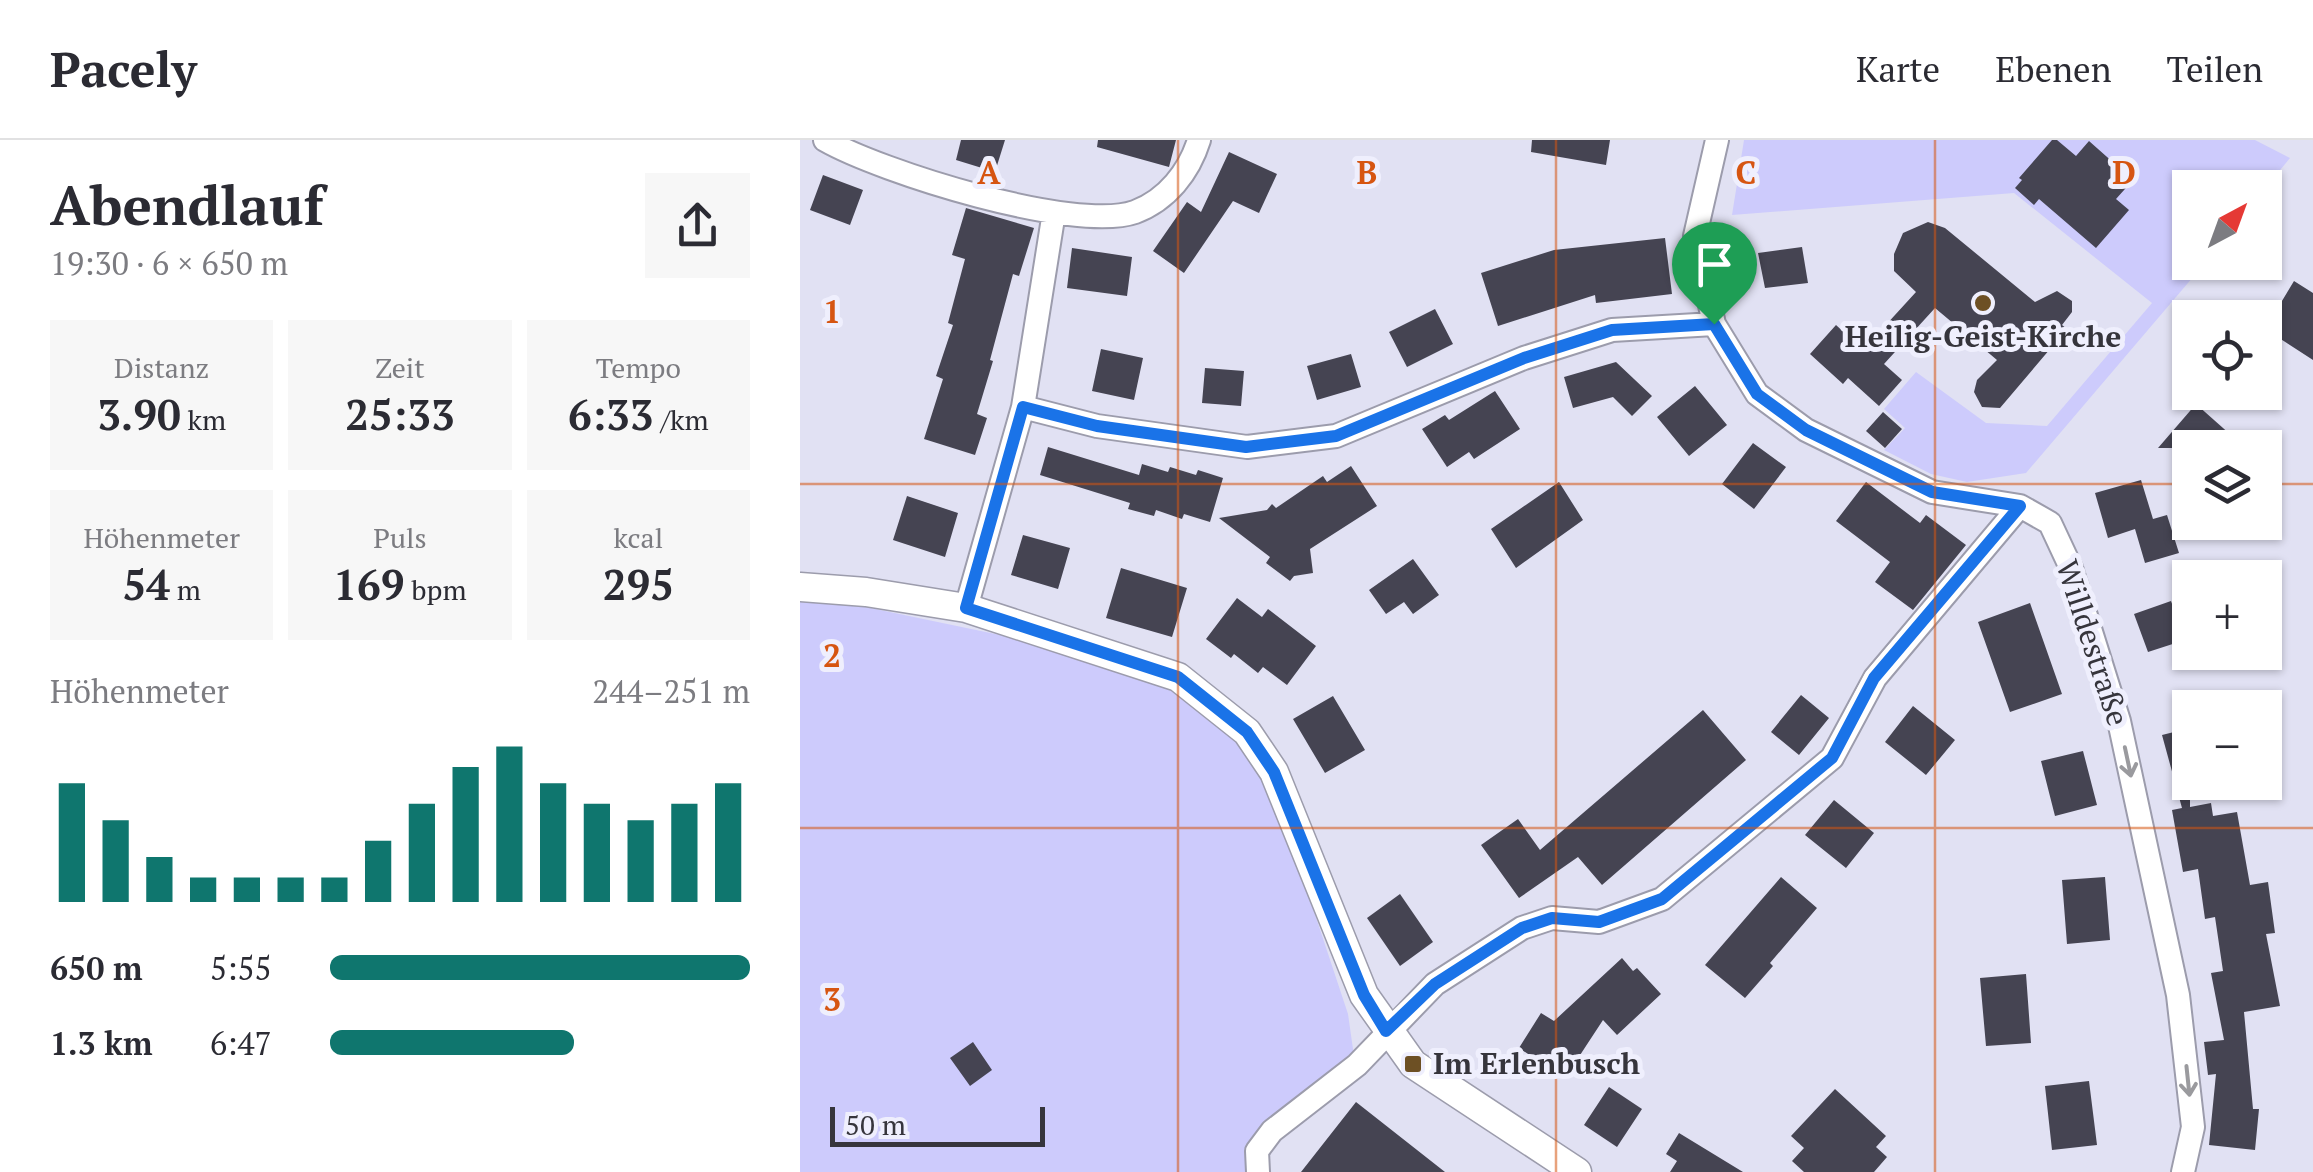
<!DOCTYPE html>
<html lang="de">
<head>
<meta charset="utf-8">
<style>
	:root { --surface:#fff; --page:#f7f7f7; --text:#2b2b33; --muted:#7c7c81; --line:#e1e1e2; --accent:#0f766e }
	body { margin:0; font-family:"PT Serif",serif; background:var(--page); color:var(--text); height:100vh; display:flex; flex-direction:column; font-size:38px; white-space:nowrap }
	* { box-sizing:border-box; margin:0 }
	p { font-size:32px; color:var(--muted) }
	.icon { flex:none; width:55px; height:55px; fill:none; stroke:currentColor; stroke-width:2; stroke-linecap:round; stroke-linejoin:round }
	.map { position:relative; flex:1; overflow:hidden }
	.panel { display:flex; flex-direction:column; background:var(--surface); width:800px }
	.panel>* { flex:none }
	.needle { width:65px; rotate:41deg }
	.tools { position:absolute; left:1372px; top:30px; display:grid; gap:20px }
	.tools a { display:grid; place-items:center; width:110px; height:110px; border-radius:0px; background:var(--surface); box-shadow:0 2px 8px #0004; font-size:50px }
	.scale { position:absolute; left:30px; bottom:25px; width:215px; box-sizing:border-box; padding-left:10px; border:5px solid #36353c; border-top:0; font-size:28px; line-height:35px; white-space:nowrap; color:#36353c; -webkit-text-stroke:8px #efeffd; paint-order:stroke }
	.pin { position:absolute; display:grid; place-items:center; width:85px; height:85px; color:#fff; margin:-102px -42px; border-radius:50% 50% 50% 0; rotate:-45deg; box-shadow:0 0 10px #0007 }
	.pin .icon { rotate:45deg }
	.round { display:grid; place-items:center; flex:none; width:105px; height:105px; border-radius:0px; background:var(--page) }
	.headline { display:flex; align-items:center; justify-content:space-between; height:170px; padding:0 50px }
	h1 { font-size:55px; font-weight:600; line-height:75px }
	.metrics { display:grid; grid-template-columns:repeat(3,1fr); gap:15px; height:170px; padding:10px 50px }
	.metrics div { display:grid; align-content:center; border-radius:0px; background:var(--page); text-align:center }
	.metrics b { font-size:42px; font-weight:600 }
	.metrics small { font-size:28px; font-weight:400 }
	.metrics p { font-size:28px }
	.chart { height:280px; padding:20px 50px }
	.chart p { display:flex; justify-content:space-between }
	.chart svg { width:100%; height:180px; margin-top:10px; stroke:var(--accent); stroke-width:6 }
	ul { padding:0 50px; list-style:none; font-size:32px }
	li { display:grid; grid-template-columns:160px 120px 1fr; align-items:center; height:75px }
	li i { height:25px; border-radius:12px; background:var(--accent) }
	header { display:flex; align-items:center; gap:60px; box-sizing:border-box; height:140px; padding:0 50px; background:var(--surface); border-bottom:2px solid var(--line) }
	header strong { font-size:48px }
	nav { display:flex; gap:55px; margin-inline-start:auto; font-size:35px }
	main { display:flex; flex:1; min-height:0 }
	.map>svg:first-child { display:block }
	.green { fill:#cdcbfc }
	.building { fill:#454452 }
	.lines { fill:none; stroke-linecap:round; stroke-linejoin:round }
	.minor-casing { stroke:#9c9cac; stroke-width:26 }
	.tertiary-casing { stroke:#9c9cac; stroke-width:31 }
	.minor { stroke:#fff; stroke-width:22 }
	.tertiary { stroke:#fff; stroke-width:28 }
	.oneway { stroke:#9a9a9e }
	.route-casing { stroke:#fff; stroke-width:20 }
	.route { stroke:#1a73e8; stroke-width:12 }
	.grid { fill:none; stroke:#d65511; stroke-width:2.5; stroke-opacity:0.55 }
	.poi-dot { fill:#6d5024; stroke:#efeffd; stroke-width:4 }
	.labels { text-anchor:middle; stroke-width:10; stroke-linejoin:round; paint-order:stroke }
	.poi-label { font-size:30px; font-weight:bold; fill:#36353c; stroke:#efeffd }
	.street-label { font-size:30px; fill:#36353c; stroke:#efeffd }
	.grid-label { font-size:32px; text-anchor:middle; font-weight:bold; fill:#d65511; stroke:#efeffd; stroke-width:10; stroke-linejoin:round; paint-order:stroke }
</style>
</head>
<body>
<header>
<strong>Pacely</strong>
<nav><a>Karte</a><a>Ebenen</a><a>Teilen</a></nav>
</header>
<main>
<section class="panel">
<div class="headline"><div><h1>Abendlauf</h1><p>19:30 · 6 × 650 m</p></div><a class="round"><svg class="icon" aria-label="share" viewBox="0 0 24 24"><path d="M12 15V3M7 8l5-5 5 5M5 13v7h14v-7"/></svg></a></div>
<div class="metrics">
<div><p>Distanz</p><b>3.90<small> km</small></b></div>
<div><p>Zeit</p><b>25:33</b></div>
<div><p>Tempo</p><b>6:33<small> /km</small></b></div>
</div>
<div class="metrics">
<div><p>Höhenmeter</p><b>54<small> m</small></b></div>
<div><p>Puls</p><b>169<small> bpm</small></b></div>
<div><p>kcal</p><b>295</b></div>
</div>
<div class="chart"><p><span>Höhenmeter</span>244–251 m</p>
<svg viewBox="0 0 160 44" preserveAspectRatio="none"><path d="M5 44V15M15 44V24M25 44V33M35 44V38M45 44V38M55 44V38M65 44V38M75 44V29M85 44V20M95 44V11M105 44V6M115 44V15M125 44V20M135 44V24M145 44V20M155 44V15"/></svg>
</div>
<ul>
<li><b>650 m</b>5:55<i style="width:100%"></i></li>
<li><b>1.3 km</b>6:47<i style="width:58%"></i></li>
</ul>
</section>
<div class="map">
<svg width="1513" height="1032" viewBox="0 0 1513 1032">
	<rect width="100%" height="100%" fill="#e1e1f3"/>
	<path class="green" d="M944,0H1455L1490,18L1465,48H1390V122L1405,123L1226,333L1167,342L1131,334L1084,310L1105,288L1084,269L1116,232L1186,283L1247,286L1352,163L1214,53L932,75Z
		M0,459L37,461L219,499L374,548L403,568L459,622L491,702L548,874L554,916L453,999L445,1017L448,1032H0Z"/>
	<path class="building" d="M161,0H205L195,32L156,20Z
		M298,0H376L369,27L297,7Z
		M732,0H810L806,25L731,12Z
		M1252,0H1257L1276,16L1289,1L1333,40L1316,59L1329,70L1296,108L1239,59L1234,65L1215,48L1222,40L1219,38Z
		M429,12L477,34L459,73L433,61L384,133L353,111L387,62L401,72Z
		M23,35L63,50L50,85L10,70Z
		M166,68L234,88L219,136L213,134L190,220L193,221L177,274L187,278L175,315L124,299L143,239L136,236L153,185L148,183L165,119L152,115Z
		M1128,82L1145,88L1235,162L1257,151L1272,161V172L1262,185L1267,189L1200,268L1182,267L1174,252L1177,240L1197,220L1135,168L1084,224L1102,240L1079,266L1048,238L1043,244L1010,214L1036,185L1063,210L1116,152L1094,131V114L1103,93Z
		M865,98L872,154L796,163L795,155L698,186L681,133L754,110Z
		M1002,107L1008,143L965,148L958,113Z
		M272,108L332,117L327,156L267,148Z
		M1494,141L1513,153V220L1465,189Z
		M635,169L653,204L607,227L589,192Z
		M301,209L343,218L334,260L292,251Z
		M551,214L561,247L517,260L507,226Z
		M816,222L852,256L832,276L813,257L773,268L764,237Z
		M405,228L444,231L441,266L402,263Z
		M895,246L927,285L889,316L857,277Z
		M695,251L720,289L674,319L669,312L647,327L622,289L645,275L649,280Z
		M1396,264L1432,296L1422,308H1358Z
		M1083,272L1102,289L1085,308L1066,291Z
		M953,303L986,327L954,369L922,344Z
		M248,307L339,335L342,324L368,332L370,327L396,335L398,330L423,338L410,382L384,374L382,379L356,370L354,376L328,369L330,363L240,335Z
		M551,326L577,366L510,409L513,433L494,436L490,441L466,423L470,417L419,378L467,370L472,364L476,368L523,336L527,342Z
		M1341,340L1353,379L1367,375L1379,413L1345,423L1335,389L1308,398L1295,353Z
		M759,342L783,380L716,428L691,389Z
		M1066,342L1120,383L1126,375L1166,405L1113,470L1075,442L1090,422L1036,381Z
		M107,356L158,373L145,417L93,400Z
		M223,395L270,408L258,449L211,435Z
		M613,419L639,455L613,474L604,462L586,474L569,450Z
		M321,428L387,448L372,497L306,478Z
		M437,458L462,477L468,469L516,506L487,545L463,527L458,533L434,514L431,518L406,499Z
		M1371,461L1385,500L1348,512L1334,474Z
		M1230,463L1262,554L1210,572L1178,482Z
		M1001,555L1029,578L999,615L971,592Z
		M533,556L565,610L525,633L493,579Z
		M1113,566L1155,600L1126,635L1085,602Z
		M903,570L946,620L802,745L778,717L719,758L681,705L718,679L740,710Z
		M1390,588V667L1411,663L1413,676L1437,672L1450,745L1468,742L1475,793L1466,794L1480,866L1444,872L1453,969H1459L1455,1010L1409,1005L1416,934L1408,935L1404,902L1424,900L1411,833L1423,831L1415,777L1405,779L1398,729L1383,732L1372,670L1382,668L1362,595Z
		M1283,611L1297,665L1255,676L1241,621Z
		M1034,660L1074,693L1046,728L1005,695Z
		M981,737L1017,768L970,823L973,826L945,858L905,825Z
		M1305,737L1310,800L1267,804L1262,740Z
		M600,754L633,802L600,826L567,778Z
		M822,818L833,831L837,828L861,854L817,895L803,880L765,938L734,923V918L719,908L741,873L754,881Z
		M1226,834L1231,903L1186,906L1180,838Z
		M173,902L192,930L170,946L150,918Z
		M1289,941L1297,1005L1252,1010L1245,946Z
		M809,947L842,969L817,1007L784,985Z
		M1035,949L1086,996L1076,1007L1087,1017L1074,1032H1004L992,1021L1004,1008L991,996Z
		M556,962L645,1032H501Z
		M879,993L943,1032H870L877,1021L866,1014Z"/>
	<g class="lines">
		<defs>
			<path id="minor" d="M25,0C81,32 275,93 335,72C367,60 389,32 399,0
				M917,0L895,96L914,184L957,254L1006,290L1132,352L1220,366L1250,383L1271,428L1319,581L1378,855L1393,987L1383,1032
				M223,267L297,286L447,307L536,296L724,218L812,190L914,184
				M166,468L223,267L254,72
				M458,1032L457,1011L472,991L557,925L635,844L722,788L752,778L799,782L862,759L1032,618L1075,538L1220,366"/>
			<path id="tertiary" d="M0,447L66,452L166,468L378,537L447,592L474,632L564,855L613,924L777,1032"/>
		</defs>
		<use href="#minor" class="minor-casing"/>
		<use href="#tertiary" class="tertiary-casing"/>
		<use href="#minor" class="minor"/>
		<use href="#tertiary" class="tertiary"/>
	</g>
	<defs><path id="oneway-shaft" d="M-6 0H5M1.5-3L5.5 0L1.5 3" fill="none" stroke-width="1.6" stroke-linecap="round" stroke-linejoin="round" transform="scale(2.5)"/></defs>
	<g class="oneway">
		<use href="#oneway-shaft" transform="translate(1328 622) rotate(78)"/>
		<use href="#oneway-shaft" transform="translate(1388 941) rotate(84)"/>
	</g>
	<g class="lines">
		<defs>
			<path id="route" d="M914,184L957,254L1006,290L1132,352L1220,366L1074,538L1032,618L862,759L799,782L752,778L722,788L635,844L586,891L564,855L474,632L447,592L378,537L166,468L223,267L297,286L446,307L536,296L724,218L812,190Z"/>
		</defs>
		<use href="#route" class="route-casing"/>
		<use href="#route" class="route"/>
	</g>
	<path class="grid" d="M378,0V1032M756,0V1032M1135,0V1032M0,344H1390M1465,344H1513M0,688H1513"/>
	<g class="poi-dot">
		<circle cx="1183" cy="163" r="10"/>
		<rect x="603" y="914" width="20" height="20" rx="5"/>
	</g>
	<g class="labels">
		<g class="poi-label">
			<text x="1183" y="207">Heilig-Geist-Kirche</text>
			<text x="633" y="934" text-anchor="start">Im Erlenbusch</text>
		</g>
		<g class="street-label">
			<text transform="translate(1292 503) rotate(72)" y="10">Willdestraße</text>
		</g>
	</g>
	<g class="grid-label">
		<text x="189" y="44">A</text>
		<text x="567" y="44">B</text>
		<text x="946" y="44">C</text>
		<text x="1324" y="44">D</text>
		<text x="32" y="183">1</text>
		<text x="32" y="527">2</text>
		<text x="32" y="871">3</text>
	</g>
</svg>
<div class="tools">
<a><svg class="needle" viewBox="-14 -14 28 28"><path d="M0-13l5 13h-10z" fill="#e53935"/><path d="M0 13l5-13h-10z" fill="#7c7c81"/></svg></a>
<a><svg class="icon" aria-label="locate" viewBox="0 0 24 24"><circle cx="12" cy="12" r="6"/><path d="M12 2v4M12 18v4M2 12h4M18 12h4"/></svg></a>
<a><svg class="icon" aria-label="layers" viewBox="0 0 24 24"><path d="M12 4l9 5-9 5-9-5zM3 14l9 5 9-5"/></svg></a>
<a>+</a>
<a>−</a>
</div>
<div class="scale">50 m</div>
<div class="pin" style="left:914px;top:184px;background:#1e9e55"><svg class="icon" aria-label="arrive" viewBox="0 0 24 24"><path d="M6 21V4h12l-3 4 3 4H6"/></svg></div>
</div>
</main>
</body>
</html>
